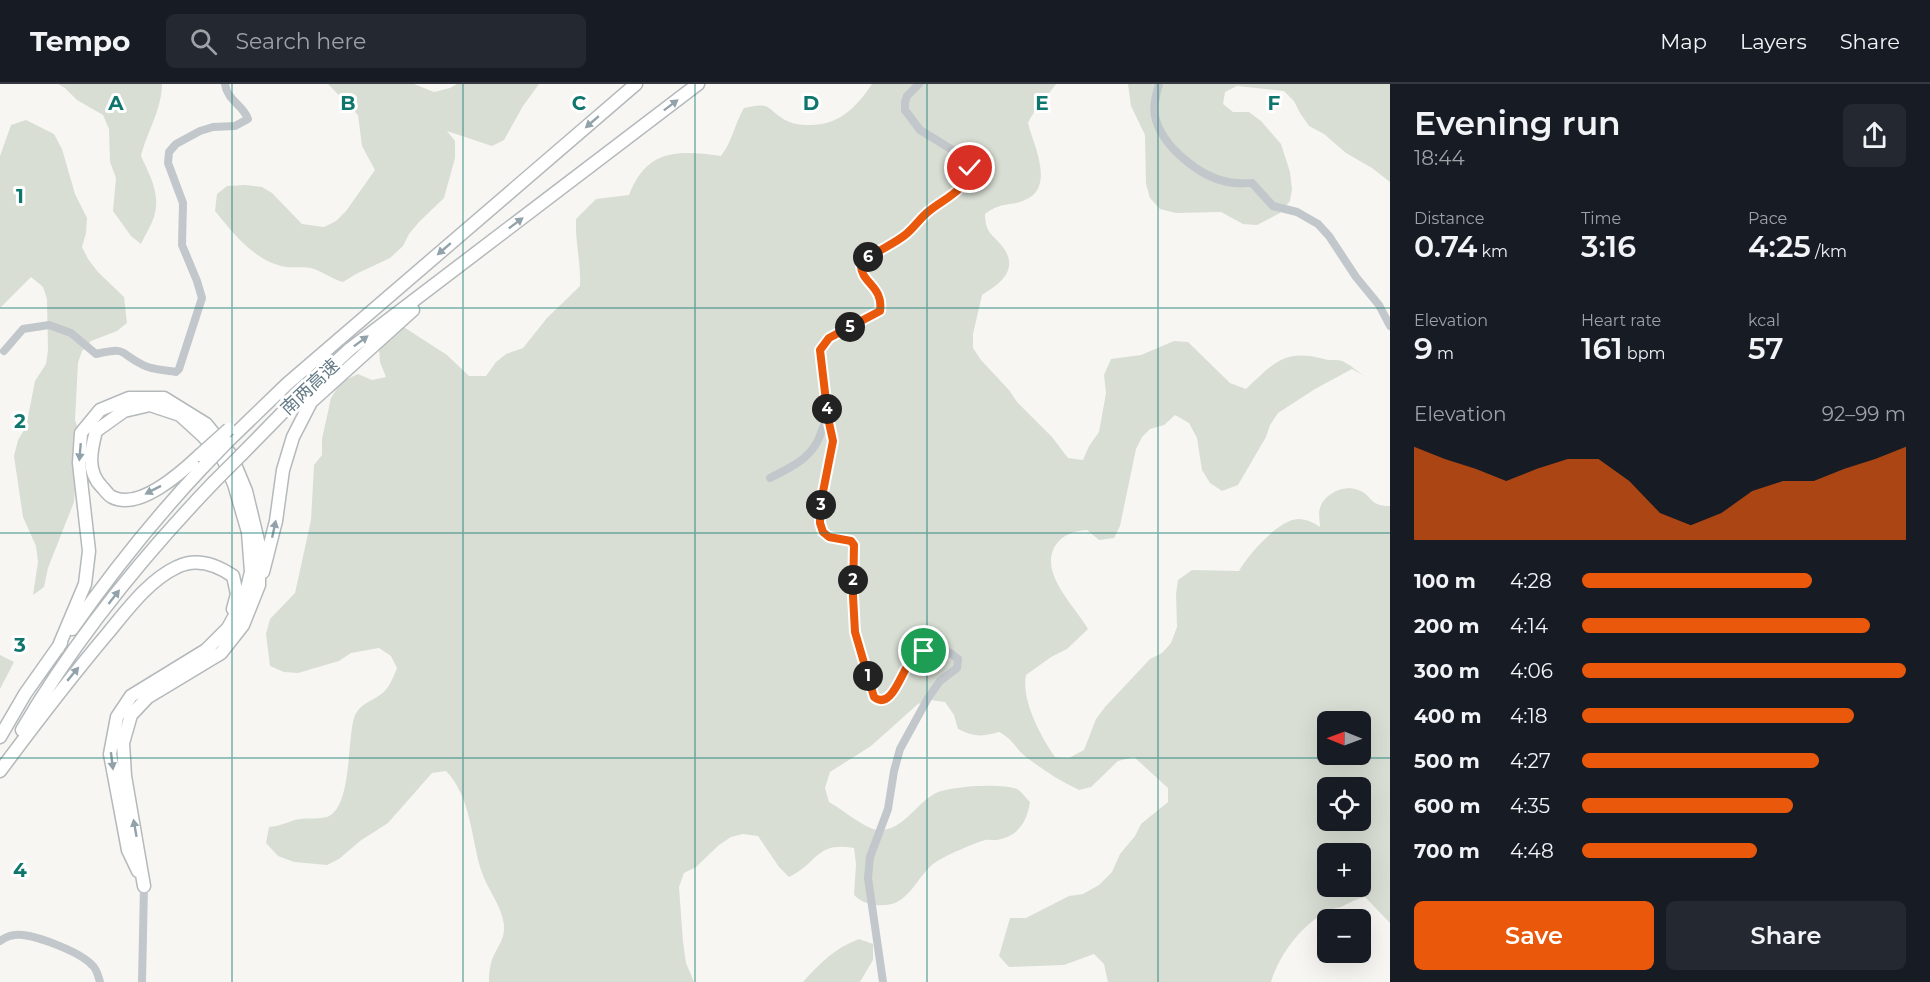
<!DOCTYPE html>
<html lang="en">
<head>
<meta charset="utf-8">
<style>
	:root { --surface:#171b24; --page:#242831; --text:#f1f3f6; --muted:#9ea1a6; --line:#363941; --accent:#ea580c }
	body { margin:0; font-family:Montserrat,"Noto Sans SC",sans-serif; background:var(--page); color:var(--text); height:100vh; display:flex; flex-direction:column; font-size:22px; white-space:nowrap }
	* { box-sizing:border-box; margin:0 }
	p { font-size:20px; color:var(--muted) }
	.icon { flex:none; width:33px; height:33px; fill:none; stroke:currentColor; stroke-width:2; stroke-linecap:round; stroke-linejoin:round }
	.map { position:relative; flex:1; overflow:hidden }
	.panel { display:flex; flex-direction:column; background:var(--surface); width:540px }
	.panel>* { flex:none }
	.needle { width:39px; rotate:271deg }
	.controls { position:absolute; left:1317px; top:627px; display:grid; gap:12px }
	.controls a { display:grid; place-items:center; width:54px; height:54px; border-radius:9px; background:var(--surface); box-shadow:0 6px 24px #0002; font-size:30px }
	.pin { position:absolute; display:grid; place-items:center; width:51px; height:51px; color:#fff; margin:-26px; border:3px solid #fff; border-radius:50%; box-shadow:0 2px 6px #0007 }
	.km { position:absolute; width:30px; height:30px; margin:-15px; border-radius:50%; background:#222; color:#fff; font-size:16px; line-height:30px; text-align:center }
	.round { display:grid; place-items:center; flex:none; width:63px; height:63px; border-radius:9px; background:var(--page) }
	.headline { display:flex; align-items:center; justify-content:space-between; height:102px; padding:0 24px }
	h1 { font-size:33px; font-weight:600; line-height:45px }
	.figures { display:grid; grid-template-columns:repeat(3,1fr); gap:9px; height:102px; padding:6px 24px }
	.figures div { display:grid; align-content:center }
	.figures b { font-size:30px; font-weight:600 }
	.figures small { font-size:16px; font-weight:400 }
	.figures p { font-size:16px }
	.chart { height:168px; padding:12px 24px }
	.chart p { display:flex; justify-content:space-between }
	.chart svg { width:100%; height:108px; margin-top:6px; fill:var(--accent); opacity:.7 }
	.action { display:flex; gap:12px; margin-top:auto; padding:12px 24px }
	.action a { flex:1; height:69px; border-radius:9px; background:var(--accent); color:#fff; font-size:24px; font-weight:600; line-height:69px; text-align:center }
	.action a+a { background:var(--page); color:var(--text) }
	ul { padding:0 24px; list-style:none; font-size:20px }
	li { display:grid; grid-template-columns:96px 72px 1fr; align-items:center; height:45px }
	li i { height:15px; border-radius:8px; background:var(--accent) }
	header { display:flex; align-items:center; gap:36px; box-sizing:border-box; height:84px; padding:0 30px; background:var(--surface); border-bottom:2px solid var(--line) }
	header strong { font-size:28px }
	nav { display:flex; gap:33px; margin-inline-start:auto; font-size:21px }
	.search { width:420px; height:54px; background:var(--page); display:flex; align-items:center; gap:15px; box-sizing:border-box; padding:0 21px; border-radius:9px; color:var(--muted); font-size:22px }
	main { display:flex; flex:1; min-height:0 }
	.map>svg:first-child { display:block }
	.green { fill:#d8ded4; fill-rule:evenodd }
	.lines { fill:none; stroke-linecap:round; stroke-linejoin:round }
	.highway-casing { stroke:#b4b9bc; stroke-width:15 }
	.minor { stroke:#c1c7ca; stroke-width:8 }
	.highway { stroke:#fff; stroke-width:12 }
	.highway-bridge-casing { stroke:#b4b9bc; stroke-width:15; stroke-linecap:butt }
	.highway-bridge { stroke:#fff; stroke-width:12 }
	.oneway { fill:#92a2aa }
	.route-casing { stroke:#fff; stroke-width:12 }
	.route { stroke:#ea580c; stroke-width:8 }
	.grid { fill:none; stroke:#0f766e; stroke-width:1.5; stroke-opacity:0.55 }
	.labels { text-anchor:middle; stroke-width:6; stroke-linejoin:round; paint-order:stroke }
	.street-label { font-size:18px; fill:#637a86; stroke:#fff }
	.grid-label { font-size:20px; text-anchor:middle; font-weight:bold; fill:#0f766e; stroke:#fff; stroke-width:6; stroke-linejoin:round; paint-order:stroke }
</style>
</head>
<body>
<header>
<strong>Tempo</strong>
<div class="search"><svg class="icon" aria-label="search" viewBox="0 0 24 24"><circle cx="10" cy="10" r="6"/><path d="M15 15l6 6"/></svg>Search here</div>
<nav><a>Map</a><a>Layers</a><a>Share</a></nav>
</header>
<main>
<div class="map">
<svg width="1390" height="898" viewBox="0 0 1390 898">
	<rect width="100%" height="100%" fill="#f7f6f3"/>
	<path class="green" d="M58,0H162C162,25 147,48 141,72C150,92 161,110 154,133C151,142 145,151 141,160L131,152L113,127L116,94L110,78L109,45L103,31L77,16L65,4Z
		M328,0H414L434,8L450,4L457,0H539L523,22L504,56L492,62L447,47L455,57V74L444,114L419,138L409,150L403,162L390,174L356,190L343,198C332,195 323,188 314,185C305,182 295,184 286,183C255,178 233,149 215,127L217,110L227,102L245,101L262,103L272,109L302,140L324,143L336,137L346,127L375,86L362,62L358,31Z
		M872,0H1056C1046,14 1035,24 1028,39C1033,60 1056,103 1025,116C1009,123 1002,117 985,130C985,151 995,151 1005,166C1018,188 998,201 982,211L973,250V264L981,276L1009,306L1017,318L1052,353L1068,374L1083,376L1089,362L1099,348L1106,309L1104,291L1111,275L1141,271L1174,257L1188,258L1230,299L1246,305C1273,280 1284,264 1324,275C1330,277 1337,275 1342,277C1350,280 1359,289 1366,293L1352,285L1315,305L1278,329L1270,341L1266,353L1238,401L1222,407L1210,399L1202,386L1197,354L1189,339L1175,331L1164,341L1150,345L1142,353L1136,365L1120,442L1114,454L1099,456L1087,446C1074,447 1063,450 1055,462C1039,490 1075,522 1088,545L1067,565L1051,573L1026,591C1021,616 1041,653 1055,673L1069,674L1084,666L1096,635L1105,623L1150,575L1162,569L1171,559L1177,543L1176,510L1178,496L1192,486L1239,487C1248,471 1278,436 1298,435C1307,435 1314,439 1320,443C1320,438 1318,429 1320,424C1324,410 1344,400 1358,406C1373,411 1368,422 1390,422V839L1365,813C1356,815 1351,818 1343,822C1339,824 1334,824 1330,826C1302,840 1280,869 1271,898H1108L1104,880L1094,870L1064,881L1009,883L999,872L1010,834H1026L1069,812L1083,810L1099,801L1112,788L1120,770L1135,752L1141,740L1168,718V704L1134,673L1118,677L1091,703L1079,706C1060,697 1043,686 1026,673C1014,663 1014,656 999,648C981,653 975,653 958,645L954,631L945,618L930,616L918,620L871,662L830,688L825,704L829,718C842,725 864,744 877,746C902,748 915,721 934,710C949,702 1001,699 1017,705C1021,707 1026,714 1030,718C1027,738 1018,753 996,756C991,756 987,755 982,757C970,761 947,771 936,778C920,788 912,814 892,820C878,823 864,821 854,811L856,780L854,764C816,757 818,779 789,793L779,783L758,752L743,750L731,753L719,761L696,783L684,789L679,803L683,858L686,879L694,898H489C489,889 490,879 494,871C499,861 505,854 504,841C502,822 487,805 481,786C471,753 471,713 446,687L432,689L388,739L360,757L339,775L327,781L294,778L278,772L266,759L269,743C279,742 286,739 295,736C305,733 316,736 327,733C352,724 347,657 354,634C358,621 370,618 380,611C389,605 393,594 397,584L391,572L379,564L351,569L339,577L298,589L284,588L270,582L266,550L270,535L295,509L311,436L314,381L322,371V355L331,314L341,298L358,290L372,296L386,293L380,278L379,264L399,240L447,271L469,292H486L496,278L506,270L523,264L547,234L580,202C581,179 575,158 576,135L596,115L629,111C647,65 677,66 721,72C733,56 734,41 744,24C772,18 764,23 785,36C792,40 801,41 808,41C838,42 856,24 872,0ZM1328,638H1360V670H1328ZM1328,704H1360V736H1328ZM1328,770H1360V802H1328Z
		M1128,0H1390V98L1372,84L1346,69L1324,50L1309,42L1300,29L1294,17L1284,7L1237,2L1225,8L1223,20L1233,28H1249L1261,37L1281,60L1290,88L1292,105L1290,117L1280,129L1257,141L1243,140L1221,128L1176,129L1160,125L1150,114L1146,100L1145,51L1131,22Z
		M26,36L54,50L62,65L75,110L87,134L86,149L82,163L88,175L98,188L124,213L127,239L117,247L91,257L82,267L78,279L75,336L79,348L74,418L48,484L44,503L33,511L38,478L36,462L23,433L14,372L18,356L26,343L35,297L46,280L48,266L47,215L43,203L31,193L0,224V72L11,41Z
		M0,571L14,578L0,605Z
		M859,855L873,860V876L860,898H803C820,879 835,864 859,855Z"/>
	<g class="lines">
		<defs>
			<path id="highway" d="M227,358L287,300L636,0
				M242,370L291,320L350,265L698,0
				M263,488L276,437L283,386L293,353L311,318L413,226
				M72,545C112,488 155,434 203,383
				M58,564L85,500L89,467L79,379L81,349L100,326L129,314H164L206,340L231,371L246,407L259,461V501L243,541L221,569L148,613L131,631L123,659L125,692L144,802
				M22,646C74,557 143,472 214,398
				M0,653L25,610L61,559
				M0,687C35,640 70,594 108,549C127,526 149,496 177,483C197,473 217,481 233,492L237,510L233,525
				M138,787L128,766L110,670L117,633L131,612L206,566L228,544L245,513L251,488L248,448L234,400L224,377L203,352L180,331L150,321L124,327L96,347C91,366 86,387 102,403C105,406 108,411 112,413C139,427 182,388 200,371"/>
		</defs>
		<use href="#highway" class="highway-casing"/>
		<path class="minor" d="M1159,0C1156,11 1153,21 1155,32C1161,62 1200,93 1228,98C1236,100 1244,99 1252,99L1273,122L1297,128L1318,140L1329,152L1356,193L1379,221L1390,242
			M4,267L23,245L49,241L71,249L96,270C129,263 117,268 143,281C152,286 166,286 176,288L179,285L202,214L197,197L182,161L183,119L168,79L169,68L176,60L200,47L213,43L235,42L248,35C243,21 227,16 225,0
			M770,394C787,385 805,378 816,360C821,352 822,342 828,334
			M0,857C7,852 14,850 23,851C40,853 80,868 92,881C97,885 98,892 100,898
			M142,898L144,802
			M883,898L868,794L870,773L888,725L894,687L900,665L928,614L940,597L957,584L958,575C914,536 907,606 881,617L874,613L854,548L853,461L851,457L829,453L823,448L820,439V423L833,357L828,334L820,266L829,253L880,227C884,202 860,199 861,180L872,170L905,151L928,128L959,106L968,92L970,84L964,73L920,46L905,26V18L907,12L919,0"/>
		<use href="#highway" class="highway"/>
		<defs>
			<path id="highway-bridge" d="M200,371L229,345
				M203,383L227,358
				M214,398L242,370"/>
		</defs>
		<use href="#highway-bridge" class="highway-bridge-casing"/>
		<use href="#highway-bridge" class="highway-bridge"/>
	</g>
	<defs><path id="oneway-solid" d="M-6-.8H1V-3.2L6.5 0L1 3.2V.8H-6Z" transform="scale(1.5)"/></defs>
	<g class="oneway">
		<use href="#oneway-solid" transform="translate(671 21) rotate(-37)"/>
		<use href="#oneway-solid" transform="translate(592 38) rotate(139)"/>
		<use href="#oneway-solid" transform="translate(516 139) rotate(-37)"/>
		<use href="#oneway-solid" transform="translate(444 165) rotate(139)"/>
		<use href="#oneway-solid" transform="translate(361 257) rotate(-37)"/>
		<use href="#oneway-solid" transform="translate(80 368) rotate(95)"/>
		<use href="#oneway-solid" transform="translate(153 406) rotate(153)"/>
		<use href="#oneway-solid" transform="translate(274 445) rotate(-78)"/>
		<use href="#oneway-solid" transform="translate(114 513) rotate(-52)"/>
		<use href="#oneway-solid" transform="translate(73 590) rotate(-50)"/>
		<use href="#oneway-solid" transform="translate(112 677) rotate(83)"/>
		<use href="#oneway-solid" transform="translate(135 744) rotate(-100)"/>
	</g>
	<g class="lines">
		<defs>
			<path id="route" d="M924,567C917,571 911,576 907,583C900,593 890,626 874,613L855,548L853,512L854,461L851,457L829,453L823,448L820,439V423L833,357L828,334L820,266L829,254L880,227C884,202 860,199 861,180C875,167 891,162 905,151C914,144 920,134 929,127C945,114 966,107 970,84"/>
		</defs>
		<use href="#route" class="route-casing"/>
		<use href="#route" class="route"/>
	</g>
	<path class="grid" d="M232,0V898M463,0V898M695,0V898M927,0V898M1158,0V898M0,224H1390M0,449H1390M0,674H1390"/>
	<g class="labels">
		<g class="street-label">
			<text transform="translate(310 303) rotate(-43)" y="6">南两高速</text>
		</g>
	</g>
	<g class="grid-label">
		<text x="116" y="26">A</text>
		<text x="348" y="26">B</text>
		<text x="579" y="26">C</text>
		<text x="811" y="26">D</text>
		<text x="1042" y="26">E</text>
		<text x="1274" y="26">F</text>
		<text x="20" y="119">1</text>
		<text x="20" y="344">2</text>
		<text x="20" y="568">3</text>
		<text x="20" y="793">4</text>
	</g>
</svg>
<div class="controls">
<a><svg class="needle" viewBox="-14 -14 28 28"><path d="M0-13l5 13h-10z" fill="#e53935"/><path d="M0 13l5-13h-10z" fill="#9ea1a6"/></svg></a>
<a><svg class="icon" aria-label="locate" viewBox="0 0 24 24"><circle cx="12" cy="12" r="6"/><path d="M12 2v4M12 18v4M2 12h4M18 12h4"/></svg></a>
<a>+</a>
<a>−</a>
</div>
<div class="pin" style="left:924px;top:567px;background:#1e9e55"><svg class="icon" aria-label="arrive" viewBox="0 0 24 24"><path d="M6 21V4h12l-3 4 3 4H6"/></svg></div>
<div class="pin" style="left:970px;top:84px;background:#d93025"><svg class="icon" aria-label="check" viewBox="0 0 24 24"><path d="M5 12l5 5 9-10"/></svg></div>
<b class="km" style="left:868px;top:592px">1</b>
<b class="km" style="left:853px;top:496px">2</b>
<b class="km" style="left:821px;top:421px">3</b>
<b class="km" style="left:827px;top:325px">4</b>
<b class="km" style="left:850px;top:243px">5</b>
<b class="km" style="left:868px;top:173px">6</b>
</div>
<section class="panel">
<div class="headline"><div><h1>Evening run</h1><p>18:44</p></div><a class="round"><svg class="icon" aria-label="share" viewBox="0 0 24 24"><path d="M12 15V3M7 8l5-5 5 5M5 13v7h14v-7"/></svg></a></div>
<div class="figures">
<div><p>Distance</p><b>0.74<small> km</small></b></div>
<div><p>Time</p><b>3:16</b></div>
<div><p>Pace</p><b>4:25<small> /km</small></b></div>
</div>
<div class="figures">
<div><p>Elevation</p><b>9<small> m</small></b></div>
<div><p>Heart rate</p><b>161<small> bpm</small></b></div>
<div><p>kcal</p><b>57</b></div>
</div>
<div class="chart"><p><span>Elevation</span>92–99 m</p>
<svg viewBox="0 0 160 44" preserveAspectRatio="none"><path d="M0 44V6L10 11L20 15L30 20L40 15L50 11L60 11L70 20L80 33L90 38L100 33L110 24L120 20L130 20L140 15L150 11L160 6V44z"/></svg>
</div>
<ul>
<li><b>100 m</b>4:28<i style="width:71%"></i></li>
<li><b>200 m</b>4:14<i style="width:89%"></i></li>
<li><b>300 m</b>4:06<i style="width:100%"></i></li>
<li><b>400 m</b>4:18<i style="width:84%"></i></li>
<li><b>500 m</b>4:27<i style="width:73%"></i></li>
<li><b>600 m</b>4:35<i style="width:65%"></i></li>
<li><b>700 m</b>4:48<i style="width:54%"></i></li>
</ul>
<div class="action"><a>Save</a><a>Share</a></div>
</section>
</main>
</body>
</html>
